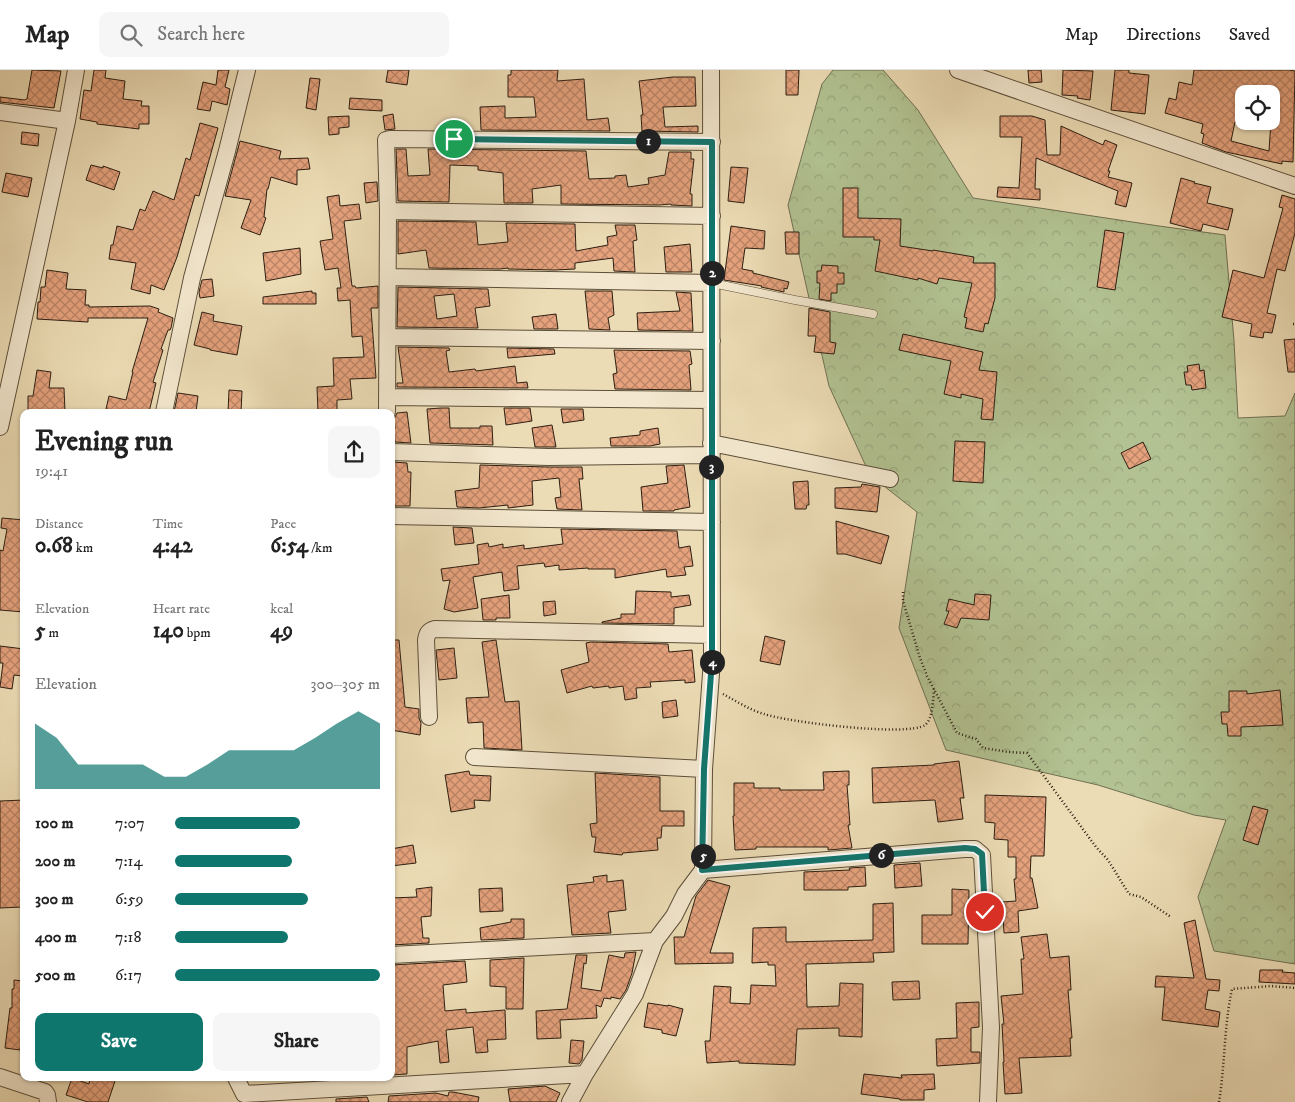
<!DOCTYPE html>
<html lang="en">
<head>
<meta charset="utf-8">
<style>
	:root { --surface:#fff; --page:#f6f6f6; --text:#222; --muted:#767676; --line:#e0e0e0; --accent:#0f766e }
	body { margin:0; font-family:"IM FELL DW Pica",serif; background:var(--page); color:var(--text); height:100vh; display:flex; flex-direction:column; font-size:19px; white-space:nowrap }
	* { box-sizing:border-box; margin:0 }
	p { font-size:16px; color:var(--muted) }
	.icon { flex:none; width:28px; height:28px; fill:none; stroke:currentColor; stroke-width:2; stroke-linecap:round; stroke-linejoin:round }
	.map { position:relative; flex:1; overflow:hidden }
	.side { position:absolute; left:20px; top:339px; width:375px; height:672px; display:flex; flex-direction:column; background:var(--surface); border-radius:10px; box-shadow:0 1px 4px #0004 }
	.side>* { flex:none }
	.controls { position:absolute; left:1235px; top:15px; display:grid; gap:10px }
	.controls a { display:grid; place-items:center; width:45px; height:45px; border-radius:10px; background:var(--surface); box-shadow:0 1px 4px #0004; font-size:25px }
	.pin { position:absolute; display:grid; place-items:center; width:42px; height:42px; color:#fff; margin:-21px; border:2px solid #fff; border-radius:50%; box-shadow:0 1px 5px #0007 }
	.km { position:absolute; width:25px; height:25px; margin:-12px; border-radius:50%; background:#222; color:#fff; font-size:14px; line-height:25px; text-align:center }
	.round { display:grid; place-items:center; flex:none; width:52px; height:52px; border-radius:10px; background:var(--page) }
	.overview { display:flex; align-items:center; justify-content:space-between; height:85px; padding:0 15px }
	h1 { font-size:28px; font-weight:700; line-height:38px }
	.stats { display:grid; grid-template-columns:repeat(3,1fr); gap:8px; height:85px; padding:5px 15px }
	.stats div { display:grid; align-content:center }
	.stats b { font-size:21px; font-weight:700 }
	.stats small { font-size:14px; font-weight:400 }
	.stats p { font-size:14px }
	.chart { height:140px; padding:10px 15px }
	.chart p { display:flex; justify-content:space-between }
	.chart svg { width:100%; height:90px; margin-top:5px; fill:var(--accent); opacity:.7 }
	.cta { display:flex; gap:10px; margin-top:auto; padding:10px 15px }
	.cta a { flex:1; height:58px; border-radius:10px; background:var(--accent); color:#fff; font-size:20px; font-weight:700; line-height:58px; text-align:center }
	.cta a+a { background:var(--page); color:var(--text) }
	ul { padding:0 15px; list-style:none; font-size:16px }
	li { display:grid; grid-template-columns:80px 60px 1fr; align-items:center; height:38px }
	li i { height:12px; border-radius:6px; background:var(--accent) }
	header { display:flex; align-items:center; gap:30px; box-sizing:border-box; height:70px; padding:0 25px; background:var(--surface); border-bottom:1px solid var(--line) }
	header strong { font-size:24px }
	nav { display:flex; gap:28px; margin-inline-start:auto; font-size:18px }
	.search { width:350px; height:45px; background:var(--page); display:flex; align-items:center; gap:12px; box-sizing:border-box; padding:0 18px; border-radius:10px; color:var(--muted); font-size:19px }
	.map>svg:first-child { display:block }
	.forest { fill:url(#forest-crowns); stroke:#6f7052 }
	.building { fill:url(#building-cross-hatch); stroke:#2c1e11; fill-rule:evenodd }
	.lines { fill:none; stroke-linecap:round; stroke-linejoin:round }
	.lane-casing { stroke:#5c4e3a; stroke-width:9 }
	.street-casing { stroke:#5c4e3a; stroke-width:18 }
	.path { stroke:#2c1e11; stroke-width:2.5; stroke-dasharray:1 2.5; stroke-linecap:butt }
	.lane { stroke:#f3e8cf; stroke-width:8 }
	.street { stroke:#f3e8cf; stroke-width:16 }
	.route-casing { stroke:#fff; stroke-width:10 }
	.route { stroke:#0f766e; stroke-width:6 }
</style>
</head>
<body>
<header>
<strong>Map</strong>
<div class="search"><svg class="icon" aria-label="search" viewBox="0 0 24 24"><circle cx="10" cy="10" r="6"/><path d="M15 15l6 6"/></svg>Search here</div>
<nav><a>Map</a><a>Directions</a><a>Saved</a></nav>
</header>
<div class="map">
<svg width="1295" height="1032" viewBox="0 0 1295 1032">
	<defs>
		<pattern id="forest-crowns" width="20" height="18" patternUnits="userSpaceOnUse" patternTransform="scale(1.25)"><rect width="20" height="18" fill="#b2c292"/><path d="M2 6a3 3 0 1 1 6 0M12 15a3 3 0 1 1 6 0" fill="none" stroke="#99a67d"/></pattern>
		<pattern id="building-cross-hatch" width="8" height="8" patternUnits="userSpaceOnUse" patternTransform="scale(1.25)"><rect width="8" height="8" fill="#e5a27d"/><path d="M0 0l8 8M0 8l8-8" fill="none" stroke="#ba8365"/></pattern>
	</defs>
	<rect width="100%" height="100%" fill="#ecdcb5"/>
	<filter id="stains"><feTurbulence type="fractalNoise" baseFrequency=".004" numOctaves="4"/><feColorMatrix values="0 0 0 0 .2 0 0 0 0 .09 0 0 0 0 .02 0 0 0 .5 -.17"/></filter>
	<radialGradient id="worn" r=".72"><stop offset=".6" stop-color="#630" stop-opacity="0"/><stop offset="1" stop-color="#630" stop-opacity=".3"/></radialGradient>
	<path class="forest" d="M833,0H883L918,40L973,128L1159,156L1225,165L1234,271L1238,348L1285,346L1295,323V894L1214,881L1198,827L1226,750L1194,745L1098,715L946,680L899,558L917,442L870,405L829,316L799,184L788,135L822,14Z"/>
	<path class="building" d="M32,0L61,1L54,38L0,32V27L25,30L26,29H27Z
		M94,0H106L105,8L125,11L123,29L142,31L141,36H149V54H139V59L97,54V52L80,49L84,20L91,21Z
		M218,0H229L225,17L230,19L227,35L212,31L210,41L197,39L203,12L216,15Z
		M388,0H409L407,15L386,12Z
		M511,0H558L557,11L584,9L587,50L608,48L610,61L481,60L480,37L505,36V48L536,47L534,27H508V5H511Z
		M786,0H799L798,25H786Z
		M1028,0H1041L1042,12L1029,13Z
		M1063,0L1093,1L1090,30L1077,28L1078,26L1062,25Z
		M1115,0H1129V3L1149,5L1145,44L1111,40Z
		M1194,0H1289L1295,1L1293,92L1282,91V94L1226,82L1202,73L1204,64L1201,63L1203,54L1165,43L1169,28L1176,30L1179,12L1192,15ZM1244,24H1271V51L1269,81L1231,71L1235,52L1244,53Z
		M673,7H695L696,36L663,37L665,57L698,56V62L642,61L641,45H643L639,11Z
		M310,8L320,9L316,40L306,38Z
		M350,28L382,30V41L349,39Z
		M393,44L395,59L385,60L383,46Z
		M349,46V57L339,58V64L329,65L328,47Z
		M1000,46H1032L1045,50L1047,85H1060L1061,56L1103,75L1105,70L1117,75L1108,101H1110L1108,107L1132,113L1126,137L1115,134L1118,121L1036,88L1035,119H1040V130L997,127L998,117L1019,118L1022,67H1000Z
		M200,53L218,58L199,126L195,125L177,187L164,220L151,215L150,224L131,219L136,193L109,189L111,175H113L117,156L133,160L140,139L145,141L153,121L174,130L186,88L190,90Z
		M22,62L39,64L38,76L21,74Z
		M240,71L281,81L279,89L308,88L310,99L297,100V115L271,107L268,119H267L264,147L266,148L260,165L241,158L251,130L225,126Z
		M396,79H406L408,106L430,105L428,79L586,81L589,109L615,108V106L626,105L628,117L649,114L648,108L665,105L669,82H691V89H694L690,124H692V136L671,135V134L659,135L561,134V115L532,119L533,133H504L503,103L478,100V96L450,95L449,132L398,131Z
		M91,95L103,98V96L120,102L114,120L86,110Z
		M731,97L748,98L744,133L728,131Z
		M6,103L32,108L28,127L2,122Z
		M1181,108L1195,112L1194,113L1211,117L1207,133L1233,139L1228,160L1203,154L1201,161L1170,153Z
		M377,112L378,131L366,133L364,113Z
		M843,118H858V148L901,149L900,176L933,181V180L974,187L973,193H995V228L988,254L985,253L983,262L965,258L967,248L964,247L972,213L939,208L937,214L918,208V210L875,201L880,170H874V167H843Z
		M339,125L340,136L359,134L361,149L344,151L352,216H355L356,218L378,216V238H371L376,308L350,309L352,329L337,330V342H318L317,317L334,316L333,288L364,287L362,266L352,267L350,230L338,231L337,218H341L338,198L325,200L320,171L333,169L327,127Z
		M1282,125L1295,129V163L1285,201L1277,199L1267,243L1276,245L1272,263L1264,262L1263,268L1250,266L1252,254L1222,247L1233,200L1264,208L1283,138L1279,137Z
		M398,151L476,152L478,175L508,172L506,153L575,154L576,181L608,175L607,167L617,165L615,155H635L637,170L633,171L635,202L614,201L613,188L575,193V199L555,200L508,199V198L500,199L429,198L426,180L398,184Z
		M731,156L765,161L764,179L745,178L742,199L753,201V203L789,212L787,219L784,218V222L761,217L762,216L724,210Z
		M1105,160L1124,163L1115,220L1097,217Z
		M785,162H799V184H786Z
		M690,174L692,202H666L664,177Z
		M300,178L301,204L266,211L263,183Z
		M822,195L838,196V203H844V214H837V223H831V231L819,229L820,213H817V201H821Z
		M47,200L68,203L66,219L86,220L85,235H89V237L150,236L159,239L158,242L173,248L171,258L170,260H168L161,279L163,280L153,312L156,313L149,342H121L106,339L109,326L126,330L133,302H132L148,248H88V252L37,249L38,232H40L41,217H45Z
		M212,209L214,226L200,228L199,222L202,210Z
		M398,217L488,219L490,236L475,238L478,258L397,257ZM454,224L457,246L437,249L434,226Z
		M312,221V223H316V234H263V227Z
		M585,221H612L614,245L608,248L610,260L589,259Z
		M676,222L691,223L693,261L638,260L637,243L680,241Z
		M809,238L830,242V272L836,273L834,284L814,282L816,266H808Z
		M202,242L214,245L213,251L242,256L237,285L210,280V279L194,275Z
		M556,244L558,259H534L532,247Z
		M903,264L983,282L979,300L997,302L993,350L981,349L983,329L961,324V328L944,324L951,291L899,280Z
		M1295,269V302H1288L1284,270Z
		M398,277L449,278L450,280L446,281L449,302L475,299L476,301L515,296L517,313L527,312L528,318L397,317V313H403Z
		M507,278L554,279L555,284L508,288Z
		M614,280L690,281L692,294L689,295L691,320L615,319L613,304L617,303Z
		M1199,294L1200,301L1204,300L1206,318L1192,320L1191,315H1186L1184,302H1188L1187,296Z
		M37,300L51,302L49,318H64L65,342H28V326H33Z
		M229,320L242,321L241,342H228Z
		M178,323L198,326L196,342H174Z
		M441,338H449L450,358H480V356H492L493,375L430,373L427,339Z
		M504,338H530L532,351L506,355Z
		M561,339H583L584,350L563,353Z
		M407,342L411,373L395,372L394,359H395L394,349L397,343Z
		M552,355L556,377H535L532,358Z
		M658,358L660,374L650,376H611L610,368L640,365V361Z
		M955,371L985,372L983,413L953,411Z
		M1143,372L1151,389L1129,399L1121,383Z
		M393,392L407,393L408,402H411L410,436H392V402H394Z
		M480,395L548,397H582L583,409H579L582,440L557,439L555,428L561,427L559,408L532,411L533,435L508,438V435L479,438L457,437L455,421L479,418Z
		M684,395L690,437L674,440V441H643L641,417L668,413L666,396Z
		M808,411L809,435H807L806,439H795L793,412Z
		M862,414L880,417L877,442L835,438V418L861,417Z
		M2,448L24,450V542L0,540V480L3,481L7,459L1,458Z
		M836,451L889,466L881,494L845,484H837Z
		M453,457L472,458L474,473L455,475Z
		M561,459L677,461L679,478L690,476L693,496L684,497L686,505L667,507L666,499L615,508V499H588V498L559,500V495L545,497L544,493L517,496L519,519L504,521L502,502L473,507L478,538L454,542L444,539L450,510L443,511L441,499L479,494L477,475L488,473L489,477L503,474V478L524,475V479L563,474Z
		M636,521L671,522V527L689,525L691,535L674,538V554L602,553V552L621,548V544H635Z
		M975,524L991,525L989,550L961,548L957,558L944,554L949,541H946L949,529L974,535Z
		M509,525L510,548H496V550H483L481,529Z
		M555,531L556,544L544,546L543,532Z
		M765,566L785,571L780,595L760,591Z
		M391,570H399L405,637L419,639V648L421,653L420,665L391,660Z
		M496,570L505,632L519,631L522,680L484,678L483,652L468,653L466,628L489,627L482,572Z
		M591,572L668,574L669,582L692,580L695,612L685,613V610L650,612L651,617L636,618L637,628L625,630L623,616L609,618V616L593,618L592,616L567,623L561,600L589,592L586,573Z
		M0,576L24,579V606L14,605L12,619L0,617L3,593H0Z
		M454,578L457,608L439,610L436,580Z
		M1280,620L1283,655L1241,657V666H1228L1227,654H1222L1221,642H1229V621H1247V624Z
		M676,630L678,646L663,648L662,632Z
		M959,691L964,728H960L963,749L938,752L935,730L873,733L872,698L934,695V694Z
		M469,701L470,705L491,706L490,731L474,730L475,738L451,742L445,705Z
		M849,701V715H847L850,755H848L852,778L828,780V777H756V779L735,780L733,746H734V713H754V718H780V720H824L823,702Z
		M595,703L660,707V741H684V756H662L661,768H657L658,780L623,783L622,785L594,782L596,767H592L590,754L597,753Z
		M985,725L1046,727L1044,786H1031L1030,808H1032L1038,838L1018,841L1019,862L1004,863L1002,832L1016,831L1014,809H1016V787H1008V770L994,769L995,753L985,752Z
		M24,730V833H22V837L0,838V731Z
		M1253,736L1268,740L1258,775L1243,770Z
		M413,775L416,793L391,796V779Z
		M920,793L922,816L895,818L894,795Z
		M865,797L866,816L848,817V820H804V802L850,800L849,798Z
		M607,805V812L623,810L626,840L608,842L611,863L572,865L567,815L594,812L593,807Z
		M708,810L730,816L710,883H733V893L675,894L674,867H684L696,826Z
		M432,817L431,846L421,847L423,868H429V873L391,875V828L417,827L416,819Z
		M502,818L503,841L480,842L479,819Z
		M952,819L969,820L968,874H922V845H952Z
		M893,833L894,882L873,883L874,892L806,894L807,937L839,936L840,913L863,914L862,967L839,966V958L797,959L795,995L739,993V991L707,993L705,971H710L714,916L731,917L730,933L750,934L751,915L776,916L775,895H768V892L752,893L753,858L786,857V872L873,870V834Z
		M511,849H524V868L481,870L480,858L511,852Z
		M1195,850L1206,909L1220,910L1219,921L1208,920L1205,939L1220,942L1218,957L1162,950L1165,917H1155L1156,906L1194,908L1184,853Z
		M1047,864L1050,888L1069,886L1071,920H1068L1072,968H1070L1071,986L1019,988L1022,1023L1005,1024L1003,992H1004L1002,954H1004L1001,926L1023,924L1021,889H1024L1021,867Z
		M636,882L632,903L626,920L620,929L611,927V929L604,928L601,937L596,935L597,948L560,950L561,968L537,969L536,941L567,939L576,885H587L586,894L584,893L581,918L601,921L609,885L624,888L625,883Z
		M524,888L523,939H506V917L490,916V890Z
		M465,891L467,912L443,915L445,941L466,939V943L505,940L506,969L487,970L488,982L476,983L473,957L446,960L449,992L440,993L438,971L407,977V1004L391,1005V895Z
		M1260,900H1283L1282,902L1295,903V914L1259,912Z
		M14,910L24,911V947L20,980L5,978L10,938H12V919H14Z
		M919,911L920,929L893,930L892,912Z
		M979,932V957L971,958V982H980V993L937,996L936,969L957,968L956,933Z
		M648,933L668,936V935L683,939L676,966L662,963V960L644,957Z
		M571,970L584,971L582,990L579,994L569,993Z
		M864,1004L902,1008L901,1005L934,1004L935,1019L924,1020V1030H900V1029L861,1024Z
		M72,1008L89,1014L90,1008H116L108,1032H88L66,1025Z
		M545,1016L560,1023L556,1032H510L508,1019Z
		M449,1022H453L479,1027L478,1032H388L389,1026L436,1023L448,1026Z
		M367,1027L369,1032H336V1029Z"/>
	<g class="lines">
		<defs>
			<path id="lane" d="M712,213L795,230L873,244"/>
			<path id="street" d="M958,0L1295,116
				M0,42L67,51L76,0
				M388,141L712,146
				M388,207L712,213
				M388,267L712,271
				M387,327L711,330
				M164,342L192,208L227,81L247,0
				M387,342L388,141L386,70L390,69L712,72
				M0,357L67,51
				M711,373L890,409
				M391,382L548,387L711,385
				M391,446L712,452
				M429,647L426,570C427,564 428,561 435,559L712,565
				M474,687L704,699
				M703,800L965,779H975L982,785L991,957L988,1032
				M391,885L655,871
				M0,1007L45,1022L47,1025L48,1032
				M236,1008L244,1024L585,1004
				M570,1032L585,1004L635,924L655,871L674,846L685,824L703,800L704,699L712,590L711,0"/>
		</defs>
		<use href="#lane" class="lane-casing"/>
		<use href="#street" class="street-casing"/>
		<path class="path" d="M1293,254H1295
			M903,522V531L920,588L927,606L957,663L976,669L983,678L1009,682L1027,683L1096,777L1108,790L1129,824L1141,827L1171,847
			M723,624C736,631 750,640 764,644C787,652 908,667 925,655C933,649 933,629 934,619
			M1219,1032C1225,995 1224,956 1232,919L1271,916L1295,918"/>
		<use href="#lane" class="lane"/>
		<use href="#street" class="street"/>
	</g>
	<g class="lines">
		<defs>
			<path id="route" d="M454,69L712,72V590L704,699L702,800L965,778L975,779L982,784L985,842"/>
		</defs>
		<use href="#route" class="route-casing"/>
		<use href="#route" class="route"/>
	</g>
	<rect width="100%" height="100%" filter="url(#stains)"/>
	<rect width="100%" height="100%" fill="url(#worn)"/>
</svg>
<div class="controls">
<a><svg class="icon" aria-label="locate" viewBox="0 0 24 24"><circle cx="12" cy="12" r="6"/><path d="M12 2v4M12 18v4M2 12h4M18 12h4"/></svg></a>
</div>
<div class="pin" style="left:454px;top:69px;background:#1e9e55"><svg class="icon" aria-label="arrive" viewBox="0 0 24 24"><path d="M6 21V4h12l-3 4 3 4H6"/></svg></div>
<div class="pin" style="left:985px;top:842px;background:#d93025"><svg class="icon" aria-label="check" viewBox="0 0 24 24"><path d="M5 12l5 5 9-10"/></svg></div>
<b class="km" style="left:648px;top:71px">1</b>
<b class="km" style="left:712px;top:203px">2</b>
<b class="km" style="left:711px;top:397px">3</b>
<b class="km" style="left:712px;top:592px">4</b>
<b class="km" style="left:703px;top:786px">5</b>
<b class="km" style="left:881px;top:785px">6</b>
<section class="side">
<div class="overview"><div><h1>Evening run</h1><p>19:41</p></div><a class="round"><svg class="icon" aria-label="share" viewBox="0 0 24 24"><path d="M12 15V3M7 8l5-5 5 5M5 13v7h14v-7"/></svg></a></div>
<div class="stats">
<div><p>Distance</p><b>0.68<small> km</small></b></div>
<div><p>Time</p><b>4:42</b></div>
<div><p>Pace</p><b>6:54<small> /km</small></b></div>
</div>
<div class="stats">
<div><p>Elevation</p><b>5<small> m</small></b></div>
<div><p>Heart rate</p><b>140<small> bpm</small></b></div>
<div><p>kcal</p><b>49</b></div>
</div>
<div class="chart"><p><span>Elevation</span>300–305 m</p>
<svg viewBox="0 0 160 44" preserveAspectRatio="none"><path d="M0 44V12L10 19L20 32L30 32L40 32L50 32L60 38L70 38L80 32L90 25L100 25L110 25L120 25L130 19L140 12L150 6L160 12V44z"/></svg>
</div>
<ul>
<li><b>100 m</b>7:07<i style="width:61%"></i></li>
<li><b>200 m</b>7:14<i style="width:57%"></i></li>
<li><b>300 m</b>6:59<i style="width:65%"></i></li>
<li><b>400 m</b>7:18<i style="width:55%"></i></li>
<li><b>500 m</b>6:17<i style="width:100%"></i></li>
</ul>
<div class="cta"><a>Save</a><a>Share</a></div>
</section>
</div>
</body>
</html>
